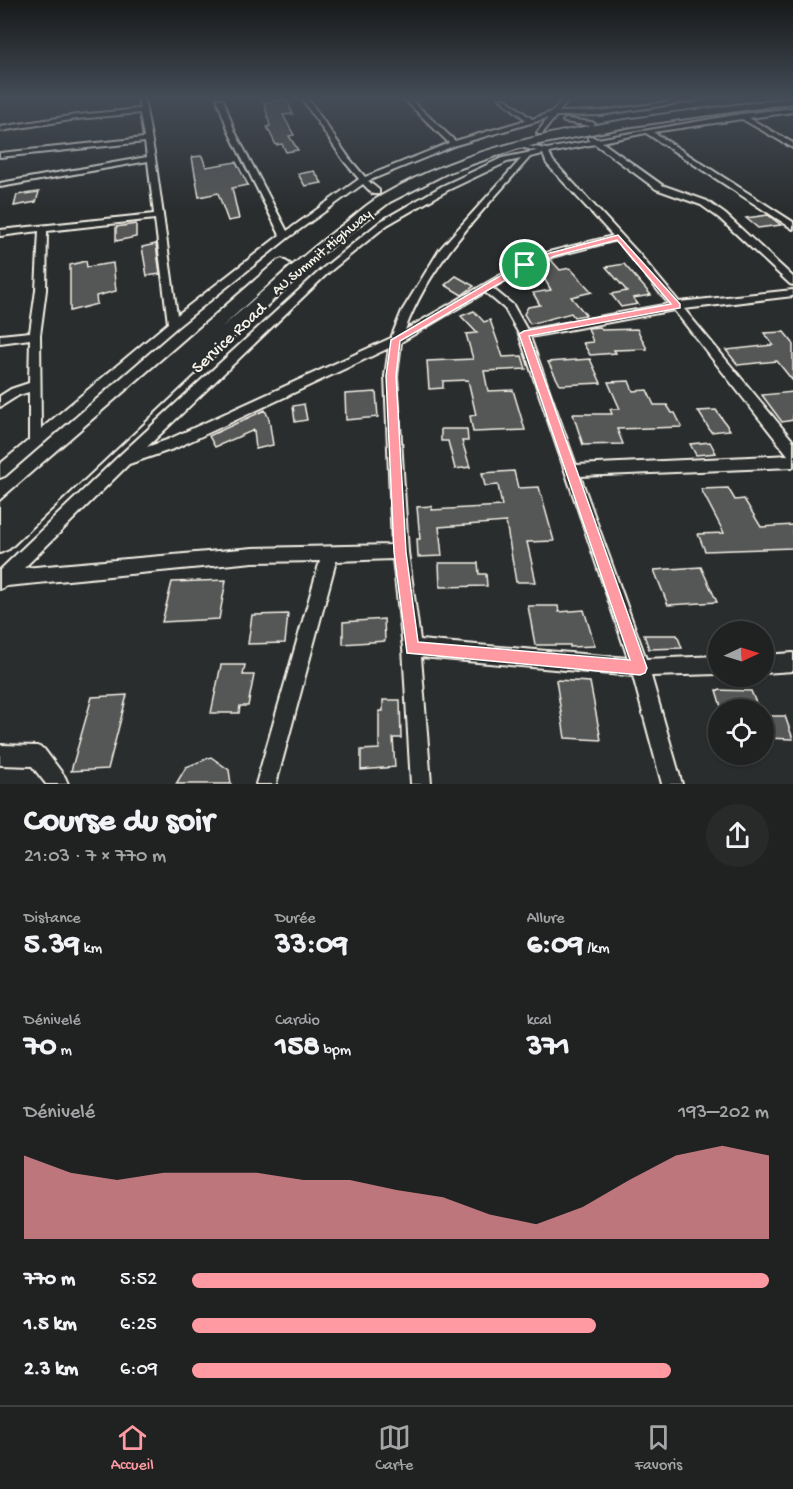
<!DOCTYPE html>
<html lang="fr">
<head>
<meta charset="utf-8">
<style>
	:root { --surface:#202222; --page:#282a2a; --text:#f1f3f6; --muted:#a2a4a5; --line:#3d3f40; --accent:#ff9aa2 }
	body { margin:0; font-family:"Gochi Hand",sans-serif; background:var(--page); color:var(--text); height:100vh; display:flex; flex-direction:column; font-size:22px; white-space:nowrap }
	* { box-sizing:border-box; margin:0 }
	p { font-size:20px; color:var(--muted) }
	.icon { flex:none; width:33px; height:33px; fill:none; stroke:currentColor; stroke-width:2; stroke-linecap:round; stroke-linejoin:round }
	.map { position:relative; height:784px; overflow:hidden }
	.details { display:flex; flex-direction:column; background:var(--surface); flex:1 }
	.details>* { flex:none }
	.needle { width:39px; rotate:86deg }
	.controls { position:absolute; left:708px; top:621px; display:grid; gap:12px }
	.controls a { display:grid; place-items:center; width:66px; height:66px; border-radius:50%; background:var(--surface); box-shadow:0 2px 4px #0004,0 0 0 2px var(--line); font-size:30px }
	.pin { position:absolute; display:grid; place-items:center; width:51px; height:51px; color:#fff; margin:-26px; border:3px solid #fff; border-radius:50%; box-shadow:0 2px 6px #0007 }
	.round { display:grid; place-items:center; flex:none; width:63px; height:63px; border-radius:32px; background:var(--page) }
	.headline { display:flex; align-items:center; justify-content:space-between; height:102px; padding:0 24px }
	h1 { font-size:33px; font-weight:700; line-height:45px }
	.metrics { display:grid; grid-template-columns:repeat(3,1fr); gap:9px; height:102px; padding:6px 24px }
	.metrics div { display:grid; align-content:center }
	.metrics b { font-size:30px; font-weight:700 }
	.metrics small { font-size:16px; font-weight:400 }
	.metrics p { font-size:16px }
	.chart { height:168px; padding:12px 24px }
	.chart p { display:flex; justify-content:space-between }
	.chart svg { width:100%; height:108px; margin-top:6px; fill:var(--accent); opacity:.7 }
	ul { padding:0 24px; list-style:none; font-size:20px }
	li { display:grid; grid-template-columns:96px 72px 1fr; align-items:center; height:45px }
	li i { height:15px; border-radius:8px; background:var(--accent) }
	.menu { display:flex; justify-content:space-around; align-items:center; height:84px; border-top:2px solid var(--line); background:var(--surface); font-size:16px; color:var(--muted) }
	.menu a { display:grid; justify-items:center; gap:3px }
	.menu .active { color:var(--accent) }
	.map>svg:first-child { display:block }
	.building { fill:#555756; stroke:#f4f1e8; stroke-width:1.5 }
	.lines { fill:none; stroke-linecap:round; stroke-linejoin:round }
	.minor-casing { stroke:#f4f1e8; stroke-width:4 }
	.primary-casing { stroke:#f4f1e8; stroke-width:4 }
	.minor { fill:#2a2d2e; fill-rule:evenodd }
	.primary { fill:#2a2d2e; fill-rule:evenodd }
	.route { fill:#ff9aa2; stroke:#fff; stroke-width:1.5; fill-rule:evenodd }
	.labels { text-anchor:middle; stroke-width:4.5; stroke-linejoin:round; paint-order:stroke }
	.far-street-label { font-size:15px; fill:#f4f1e8; stroke:#2a2d2e }
	.street-label { font-size:18px; fill:#f4f1e8; stroke:#2a2d2e }
</style>
</head>
<body>
<div class="map">
<svg width="793" height="784" viewBox="0 0 793 784">
	<rect width="100%" height="100%" fill="#2a2d2e"/>
	<filter id="ink" filterUnits="userSpaceOnUse"><feTurbulence type="fractalNoise" baseFrequency=".0167" numOctaves="2"/><feDisplacementMap in="SourceGraphic" scale="12" xChannelSelector="R" yChannelSelector="G"/><feConvolveMatrix kernelMatrix="1 2 1 2 8 2 1 2 1" color-interpolation-filters="sRGB"/></filter>
	<g filter="url(#ink)">
		<path class="building" d="M287,100L293,114L283,115L294,135L289,136L298,150L286,152L282,144L276,145L267,127L270,126L264,102Z
			M202,156L206,167L236,162L248,185L232,188L239,219L228,221L218,193L199,197L192,157Z
			M314,171L322,183L305,186L298,174Z
			M39,192L36,202L14,206L17,195Z
			M768,215L781,225L758,228L746,218Z
			M136,224V237L116,241V227Z
			M531,243L542,252L526,259L513,248Z
			M156,244L160,274L147,276L142,247Z
			M551,260L560,270L570,268L592,292L571,297L586,315L574,317L571,313L530,324L524,314L528,307L540,305L533,293L551,290L537,266Z
			M86,261L87,267L113,263L116,291L96,296L97,304L70,311V265Z
			M624,264L651,295L633,298L638,304L621,307L611,294L627,291L606,267Z
			M456,276L474,286L462,295L445,285Z
			M474,311L484,322L490,320L503,357L522,356L526,369L484,371L488,391L513,390L525,430L473,432L470,416L476,415L468,380L443,381V388L429,389L427,361L473,359L466,334L477,333L461,316Z
			M600,327L602,330L637,329L647,349L614,350L616,353L590,355L583,343L593,342L588,328Z
			M784,332L793,343V381L777,361L738,365L726,350L773,345L764,333Z
			M590,359L601,383L560,385L548,362Z
			M629,381L633,391L647,390L654,405H667L672,413H675L682,427L617,429L623,444L583,445L573,414H612L610,409H620L608,382Z
			M376,392L378,417L346,420L345,394Z
			M793,392V420L782,422L762,395Z
			M304,404L307,420L295,422L293,406Z
			M265,410L269,419L273,445L256,449L254,430L215,447L209,436Z
			M716,410L730,430L711,432L698,411Z
			M441,429H467L468,441H462L470,467L455,469L448,441H441Z
			M710,442L716,453L696,455L690,444Z
			M514,471L518,488L539,487L554,541L527,542L536,582H516L506,522L439,527L442,556L418,557L417,539H420L417,507L432,506V510L502,506L498,485L485,486L482,473Z
			M728,488L735,500L744,499L761,527L793,525V548L705,551L698,534L724,533L701,489Z
			M439,563H478L479,574H486L487,586L440,587Z
			M701,567L717,602L668,605L654,570Z
			M226,580L219,619L162,622L172,582Z
			M528,606H558L559,612L584,610L595,646L570,647V645H535Z
			M288,614L285,643L248,644L252,615Z
			M384,619L385,641L343,644V622Z
			M644,635H677L682,648L649,649Z
			M221,665H245L243,675H254L248,706H240L239,713H211Z
			M556,680L590,682L601,740L565,738Z
			M716,690L751,691L759,710H722Z
			M127,695L108,769L71,771L92,697Z
			M383,700H400L401,738H393L395,767L361,770V750L379,749V711H383Z
			M764,716H785L793,739L764,738Z
			M211,757L229,770L231,784H176L186,767Z"/>
		<g class="lines">
			<defs>
				<path id="minor" d="M138,99H144L155,158L177,315L280,235L229,132L217,99H223L235,132L287,231L359,179L344,161L302,99H308L349,158L365,177L449,143L404,99H410L455,141L526,120L500,99H506L532,119L552,112L563,99H569L559,112L600,111L691,99H706L600,115L556,116L542,134H538L537,133L548,118L456,145L368,181L379,190V194H373L363,184L288,238L177,327L5,476L0,478V464L29,440V392L19,395L0,407V396L11,389L29,383L30,339L0,343V335L30,332L36,290L39,231L0,236V230L154,214L148,161L0,187V183L147,157L145,142L0,157V153L144,138L140,113L77,119L0,131V127L77,115L140,109ZM155,219L168,323L41,429L40,335L46,290L47,231Z
					M793,108V112L749,118L793,143V148L742,119L653,132L793,222V229L646,133L602,142L662,185L707,201L725,214L793,277V285L790,284L719,218L701,205L656,189L595,144L549,153L553,161L639,254L679,302L793,290V296L684,309L793,441V467L580,476L646,659L718,656V674L651,676L682,784H662L633,676L421,657L431,784H411L403,648L393,559L336,561L276,784H256L320,561L253,562L7,586L0,589V570L120,455L322,269L381,221L442,186L502,158L537,151L515,146V144L547,149L590,141L588,138L591,136L597,139L741,114ZM543,154L547,164L613,236L549,252L522,263L405,330C430,262 483,211 530,157ZM521,159L440,249L402,311L391,338L167,440L147,447L328,273L387,225L448,190L507,162ZM617,240L669,304L527,330L513,305L492,288L528,267L555,256ZM485,292L505,309L519,334L628,658L420,640L408,552L397,376L401,342ZM674,310L788,455H790L576,465L530,337ZM389,348L385,376L392,545L253,548L24,568L129,464L176,448Z
					M566,119L592,122L595,124L592,126L564,122L563,121Z
					M793,653V671L764,673V655Z
					M0,745L37,746L44,749L65,777L68,784H46L32,766L0,765Z"/>
				<path id="primary" d="M781,99H793V103L632,126L519,148L449,172L390,202L323,253L9,549L0,553V502L277,261L282,259L290,264L220,329C261,293 301,256 345,223C357,214 368,203 381,196C496,128 651,117 781,99Z"/>
			</defs>
			<use href="#minor" class="minor-casing"/>
			<use href="#primary" class="primary-casing"/>
			<use href="#minor" class="minor"/>
			<use href="#primary" class="primary"/>
		</g>
	</g>
	<linearGradient id="sky" x2="0" y2="1"><stop stop-color="#171919"/><stop offset="0.47" stop-color="#444c57"/><stop offset="1" stop-color="#444c57" stop-opacity="0"/></linearGradient>
	<rect width="793" height="209" fill="url(#sky)"/>
	<path class="route" d="M618,235L680,304V308L529,336L647,668L645,673L640,675L407,653L394,552L386,376L391,340L522,263L550,253ZM617,240L671,304L524,331L519,334L630,660L418,642L406,552L396,376L400,341L528,267L555,256Z"/>
	<g class="labels">
		<g class="far-street-label">
			<text transform="translate(321 251) rotate(-40)" y="5">AU Summit Highway</text>
		</g>
		<g class="street-label">
			<text transform="translate(228 337) rotate(-43)" y="6">Service Road</text>
		</g>
	</g>
</svg>
<div class="controls">
<a><svg class="needle" viewBox="-14 -14 28 28"><path d="M0-13l5 13h-10z" fill="#e53935"/><path d="M0 13l5-13h-10z" fill="#a2a4a5"/></svg></a>
<a><svg class="icon" aria-label="locate" viewBox="0 0 24 24"><circle cx="12" cy="12" r="6"/><path d="M12 2v4M12 18v4M2 12h4M18 12h4"/></svg></a>
</div>
<div class="pin" style="left:525px;top:265px;background:#1e9e55"><svg class="icon" aria-label="arrive" viewBox="0 0 24 24"><path d="M6 21V4h12l-3 4 3 4H6"/></svg></div>
</div>
<section class="details">
<div class="headline"><div><h1>Course du soir</h1><p>21:03 · 7 × 770 m</p></div><a class="round"><svg class="icon" aria-label="share" viewBox="0 0 24 24"><path d="M12 15V3M7 8l5-5 5 5M5 13v7h14v-7"/></svg></a></div>
<div class="metrics">
<div><p>Distance</p><b>5.39<small> km</small></b></div>
<div><p>Durée</p><b>33:09</b></div>
<div><p>Allure</p><b>6:09<small> /km</small></b></div>
</div>
<div class="metrics">
<div><p>Dénivelé</p><b>70<small> m</small></b></div>
<div><p>Cardio</p><b>158<small> bpm</small></b></div>
<div><p>kcal</p><b>371</b></div>
</div>
<div class="chart"><p><span>Dénivelé</span>193–202 m</p>
<svg viewBox="0 0 160 44" preserveAspectRatio="none"><path d="M0 44V10L10 17L20 20L30 17L40 17L50 17L60 20L70 20L80 24L90 27L100 34L110 38L120 31L130 20L140 10L150 6L160 10V44z"/></svg>
</div>
<ul>
<li><b>770 m</b>5:52<i style="width:100%"></i></li>
<li><b>1.5 km</b>6:25<i style="width:70%"></i></li>
<li><b>2.3 km</b>6:09<i style="width:83%"></i></li>
</ul>
</section>
<nav class="menu">
<a class="active"><svg class="icon" aria-label="home" viewBox="0 0 24 24"><path d="M3 11l9-7 9 7M6 9v11h12V9"/></svg>Accueil</a>
<a><svg class="icon" aria-label="map" viewBox="0 0 24 24"><path d="M3 6l6-2 6 2 6-2v14l-6 2-6-2-6 2zM9 4v14M15 6v14"/></svg>Carte</a>
<a><svg class="icon" aria-label="saved" viewBox="0 0 24 24"><path d="M7 4h10v16l-5-4-5 4z"/></svg>Favoris</a>
</nav>
</body>
</html>
